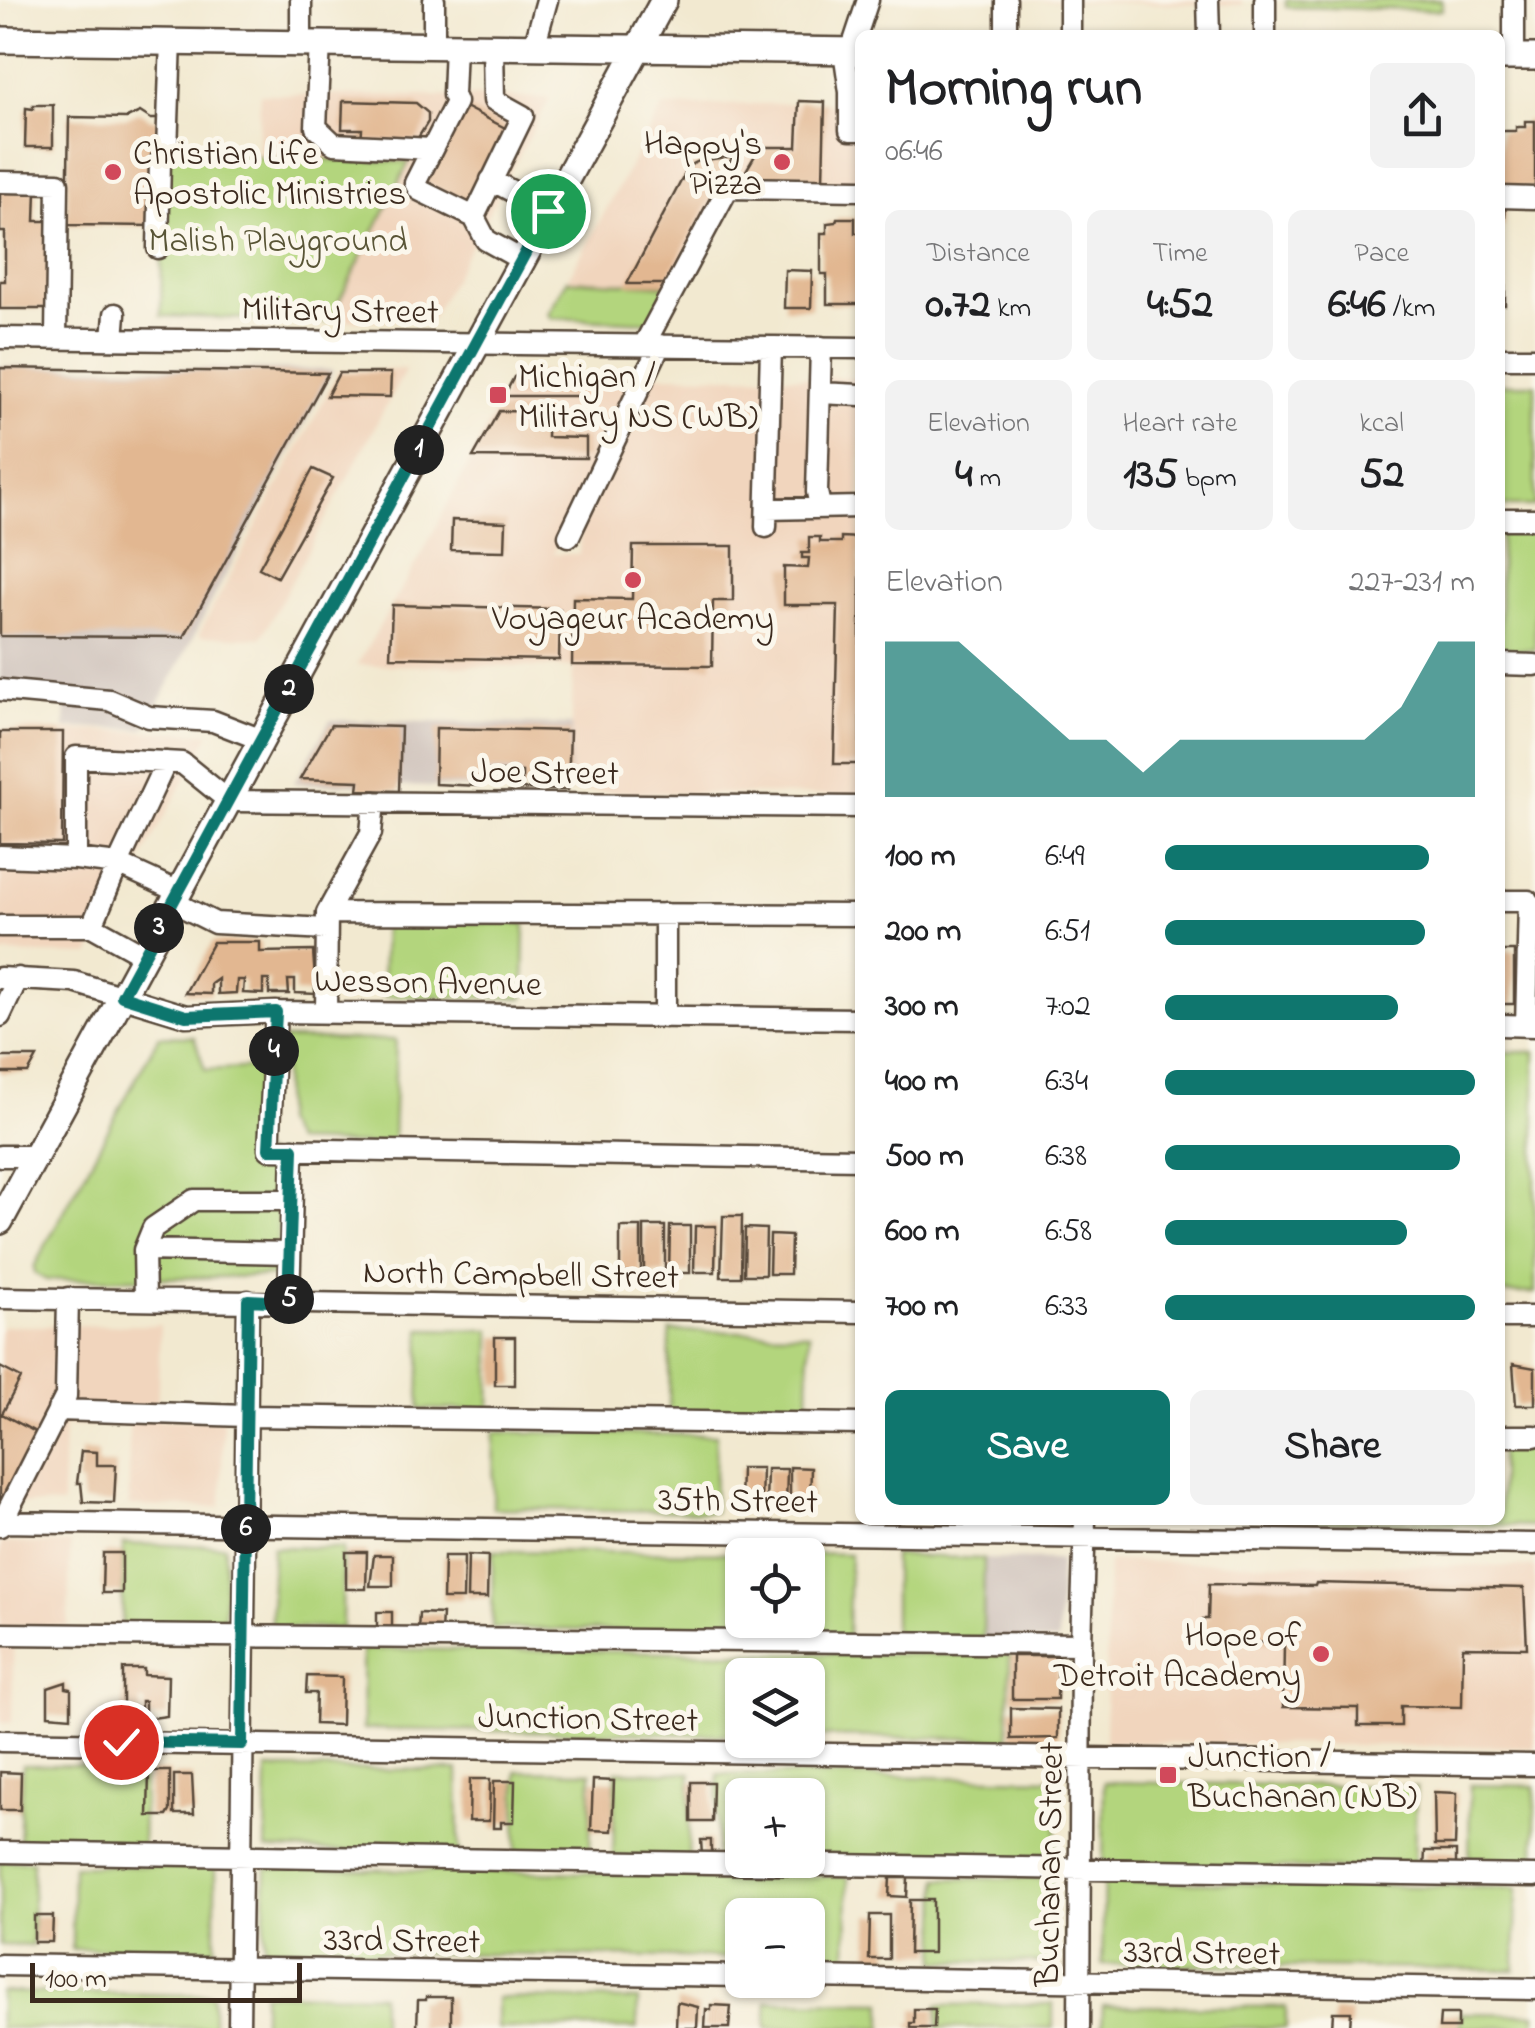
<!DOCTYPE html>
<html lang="en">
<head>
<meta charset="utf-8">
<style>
	:root { --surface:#fff; --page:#f2f2f2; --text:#202124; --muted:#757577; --accent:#0f766e }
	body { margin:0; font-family:"Indie Flower",sans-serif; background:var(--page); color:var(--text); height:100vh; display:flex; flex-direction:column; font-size:38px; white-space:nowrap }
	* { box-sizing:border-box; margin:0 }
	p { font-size:32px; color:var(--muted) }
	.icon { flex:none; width:55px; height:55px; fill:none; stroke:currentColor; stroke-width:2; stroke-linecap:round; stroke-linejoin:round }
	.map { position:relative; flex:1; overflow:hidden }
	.drawer { position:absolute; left:855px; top:30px; width:650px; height:1495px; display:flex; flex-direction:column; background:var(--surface); border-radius:15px; box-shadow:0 2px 8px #0004 }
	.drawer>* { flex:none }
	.buttons { position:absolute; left:725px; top:1538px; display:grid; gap:20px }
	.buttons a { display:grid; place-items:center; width:100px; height:100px; border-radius:15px; background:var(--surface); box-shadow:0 2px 8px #0004; font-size:50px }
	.scale { position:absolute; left:30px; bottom:25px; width:272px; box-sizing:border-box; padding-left:10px; border:5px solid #3b2a1e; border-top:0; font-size:28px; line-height:35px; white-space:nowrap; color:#3b2a1e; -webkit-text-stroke:8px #fbf7ec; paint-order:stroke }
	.pin { position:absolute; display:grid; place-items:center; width:85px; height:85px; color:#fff; margin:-42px; border:5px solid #fff; border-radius:50%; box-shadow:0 2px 10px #0007 }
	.km { position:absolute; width:50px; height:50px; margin:-25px; border-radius:50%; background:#222; color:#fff; font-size:28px; line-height:50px; text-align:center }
	.round { display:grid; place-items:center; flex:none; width:105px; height:105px; border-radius:15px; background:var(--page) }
	.overview { display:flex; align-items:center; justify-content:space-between; height:170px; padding:0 30px }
	h1 { font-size:55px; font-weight:700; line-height:75px }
	.stats { display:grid; grid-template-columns:repeat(3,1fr); gap:15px; height:170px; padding:10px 30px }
	.stats div { display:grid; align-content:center; border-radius:15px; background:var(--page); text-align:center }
	.stats b { font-size:42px; font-weight:700 }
	.stats small { font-size:28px; font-weight:400 }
	.stats p { font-size:28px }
	.chart { height:280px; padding:20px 30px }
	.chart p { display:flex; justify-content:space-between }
	.chart svg { width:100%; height:180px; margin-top:10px; fill:var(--accent); opacity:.7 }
	.button { display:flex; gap:20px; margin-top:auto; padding:20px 30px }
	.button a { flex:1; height:115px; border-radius:15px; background:var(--accent); color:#fff; font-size:40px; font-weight:700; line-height:115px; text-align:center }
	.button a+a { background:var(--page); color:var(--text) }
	ul { padding:0 30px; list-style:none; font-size:32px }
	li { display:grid; grid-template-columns:160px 120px 1fr; align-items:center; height:75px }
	li i { height:25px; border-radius:12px; background:var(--accent) }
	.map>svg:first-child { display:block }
	.built { fill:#f1d5bd }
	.industrial { fill:#cec1ba }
	.green { fill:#b3d57d; stroke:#77804e; stroke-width:2.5 }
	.building { fill:#e2b791 }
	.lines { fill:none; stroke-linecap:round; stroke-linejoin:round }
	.minor-casing { stroke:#564739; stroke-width:25 }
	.major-casing { stroke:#564739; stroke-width:30 }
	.minor { stroke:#fff; stroke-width:20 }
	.major { stroke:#fff; stroke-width:25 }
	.route-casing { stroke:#fff; stroke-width:20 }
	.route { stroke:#0f766e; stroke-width:12 }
	.poi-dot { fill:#d1495b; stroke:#fbf7ec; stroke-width:4 }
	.labels { text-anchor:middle; stroke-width:10; stroke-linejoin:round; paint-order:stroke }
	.poi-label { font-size:35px; fill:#3b2a1e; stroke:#fbf7ec; text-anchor:start }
	.park-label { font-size:35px; fill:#595536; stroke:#fbf7ec }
	.street-label { font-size:35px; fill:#3b2a1e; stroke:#fbf7ec }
</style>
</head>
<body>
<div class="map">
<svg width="1535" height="2028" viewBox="0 0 1535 2028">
	<rect width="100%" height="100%" fill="#fbf7ec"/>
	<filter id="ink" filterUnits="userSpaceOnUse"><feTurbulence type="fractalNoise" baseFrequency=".01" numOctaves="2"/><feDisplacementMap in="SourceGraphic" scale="20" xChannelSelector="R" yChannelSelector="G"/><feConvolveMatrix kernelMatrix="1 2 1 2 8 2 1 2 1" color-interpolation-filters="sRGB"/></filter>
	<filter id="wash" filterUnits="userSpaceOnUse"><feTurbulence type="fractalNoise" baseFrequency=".0048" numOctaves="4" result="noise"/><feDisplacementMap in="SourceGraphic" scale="40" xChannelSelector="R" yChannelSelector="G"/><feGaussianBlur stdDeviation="2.25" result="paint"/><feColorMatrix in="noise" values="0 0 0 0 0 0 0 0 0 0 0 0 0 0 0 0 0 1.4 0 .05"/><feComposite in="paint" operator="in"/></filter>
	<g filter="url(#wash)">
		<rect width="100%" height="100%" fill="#f2e9d0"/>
		<path class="built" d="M995,0H1242V5Z
			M260,94L550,98L432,318L329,321L408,162L258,157Z
			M795,103L860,104V184L727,181L669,286L567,280L663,107Z
			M406,369L261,638L198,636L339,371Z
			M515,372L637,375L553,554H579L581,521L651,375L860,378V796L570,791L573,667L357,665L423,552Z
			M0,729L210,733L90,955L0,953Z
			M160,1325L157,1420H223L221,1507L129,1506V1424L64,1426L62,1505L0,1503V1332L3,1326Z
			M0,1543L70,1544L68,1626L14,1625L12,1722H0Z
			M1108,1561L1535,1567V1747L1105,1742Z"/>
		<path class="industrial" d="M0,366L333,370L145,729L65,728L66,701L0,700Z
			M330,720L572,725L570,791L294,783Z
			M984,1559L1060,1560L1058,1641L983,1640Z"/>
		<path class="green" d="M1286,0H1442V10L1286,7Z
			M163,154L409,162L329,321L161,316Z
			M567,280L669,286L651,322L551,318L548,314Z
			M1500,384H1535V506H1500Z
			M1500,526H1535V650L1500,649Z
			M384,921L525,923L524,998L382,996Z
			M159,1036L194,1037L205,1070L258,1067L257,1147L280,1171L277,1276L46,1280L35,1273L34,1267Z
			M284,1039L396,1040L393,1145L294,1142L283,1122Z
			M1500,1052H1535V1293H1500Z
			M421,1329L491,1330L490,1410L419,1409Z
			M670,1331L809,1333L808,1415L669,1413Z
			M494,1432L716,1435L714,1512L493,1508Z
			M1500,1443H1535V1526L1267,1521L1500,1520Z
			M123,1544L225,1546L224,1629L122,1627Z
			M272,1547L343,1548L342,1628L271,1627Z
			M493,1551L740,1553L738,1634L492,1628Z
			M808,1553L850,1554L848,1638L807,1637Z
			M894,1555L984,1559L983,1640L894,1638Z
			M362,1649L1010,1655L1008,1739L808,1736V1675H742V1735L363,1729Z
			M23,1765H144L142,1847L19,1845Z
			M267,1769L458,1770L459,1855L266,1849Z
			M517,1771L591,1772L590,1858L516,1856Z
			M616,1771L691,1773L688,1858L613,1856Z
			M718,1774L1057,1779L1056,1862L808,1859V1795H742V1858L717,1857Z
			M1104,1782L1416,1787L1414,1870L1103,1865Z
			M1470,1785L1535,1786V1869H1469Z
			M0,1861H33L32,1946L0,1945Z
			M73,1866H215V1949H72Z
			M266,1868L848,1877L847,1960H808V1915H742V1958L264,1951Z
			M1053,1878V1963L937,1961L939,1879Z
			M1104,1881L1517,1888L1515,1970L1102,1964Z
			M0,1992L213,1995V2028H0Z
			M263,1993L381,1995V2028H263Z
			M497,1998L638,2000L637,2028H497Z
			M767,2001L883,2002V2028H767Z
			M1053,2004V2028H938V2005Z
			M1103,2006L1286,2007V2028H1102Z
			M1461,2013L1535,2014V2028H1460Z"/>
		<g id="blocks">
			<path class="building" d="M343,101L416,103L428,113V122L416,141H361L362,129H342Z
				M799,101L825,102L823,181L741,179L757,152L766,147H797Z
				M33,105H53V147H25L26,108L33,109Z
				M461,105L509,130L469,205L422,180Z
				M140,112L151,119H159L156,226L67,225L69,117L127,118Z
				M1525,121H1535V188L1500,187V131H1516V127H1525Z
				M733,156L664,284H627L689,166L699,161Z
				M0,189L36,190L35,221H50L49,309H0V281H5V232H0Z
				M1500,205H1506L1504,226H1500Z
				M837,218H855V233H860V304H827V274H821V233H827V223L836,222Z
				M785,270L812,271L811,308H784Z
				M1500,280H1505V305H1500Z
				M0,368L328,373L184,637L0,636Z
				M339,373H391L390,397L327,396Z
				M522,373H580V396H504L514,377Z
				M499,411L548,412L547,437L586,438V458L473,457Z
				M313,469L333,478L277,577L259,568Z
				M452,520L506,522L505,551L451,550Z
				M809,537H820V542H841V537L860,538V764H834L838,605H784V567L808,568L809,558H802V553H809Z
				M633,546H733V601H713L712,666L572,665L573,598L632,599Z
				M392,605L560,609L559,660L390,657Z
				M331,725L401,727L399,791L358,790L359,781L300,779Z
				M436,728L570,731L568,790L522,789V772L480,770L479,786L435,784Z
				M0,732H63L62,844L0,843Z
				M213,942H260V952L313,951L316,994L295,993V980H288L289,994H269V980H263V994L243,993L244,980H237L236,993L218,994V979L211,984V994L185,993Z
				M1500,951H1514V1004H1500Z
				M0,1057H37L28,1073H0Z
				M723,1216H742L741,1277H721Z
				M644,1226H665V1273H644Z
				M670,1226H690V1273H669Z
				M695,1226H716L715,1272H694Z
				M620,1227H641V1273H620Z
				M745,1228L766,1229L765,1275H744Z
				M770,1235L791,1236L790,1274H769Z
				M495,1337H515V1385H495Z
				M1513,1364L1535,1368V1405H1516Z
				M0,1367L21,1378L2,1414L39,1434L0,1505Z
				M81,1451L97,1452V1465H116L114,1503L83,1502L81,1483H77Z
				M790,1467L811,1468L810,1506H790Z
				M741,1468H762L761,1507H740Z
				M767,1469H787L786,1508L766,1507Z
				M346,1552H367L366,1589H346Z
				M103,1553H122V1593H102Z
				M374,1555H393V1586H370Z
				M468,1555L488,1556L487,1598H467Z
				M444,1556H464L463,1599H443Z
				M1316,1583L1524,1588L1527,1648L1463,1647L1462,1707L1401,1706V1726H1358V1708L1283,1707L1284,1643L1202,1642L1203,1619H1208L1209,1584L1315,1586Z
				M377,1612H392V1630H377Z
				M419,1613L442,1614L441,1632L418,1631Z
				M1012,1656H1058L1057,1699H1012Z
				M123,1669H144V1675L168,1676L167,1716L145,1719V1701H141V1718H123Z
				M307,1676L342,1677L341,1725L315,1724L316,1693H306Z
				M66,1682V1688L71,1689V1717L48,1715V1688Z
				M1011,1708L1058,1709V1738L1011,1739Z
				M149,1771H170V1811L167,1816H148Z
				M0,1772L21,1773L20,1810H0Z
				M174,1775H192L194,1814H174Z
				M470,1779H490L489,1821H469Z
				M593,1780L614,1781L612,1831L591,1830Z
				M494,1781H515L514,1822H501V1828H493Z
				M691,1782H713L712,1822H691Z
				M1434,1792L1457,1793L1455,1845H1435Z
				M701,1840H711V1856H702Z
				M1425,1851H1456V1870L1424,1869Z
				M890,1878H908L907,1897L889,1896Z
				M910,1900H933V1953H909Z
				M870,1915H889V1959H869Z
				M34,1916H53L52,1942H34Z
				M426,1997H451V2028H417L418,2000H426Z
				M677,2002L698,2007L697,2028H676Z
				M711,2005L731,2006L729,2028H705L706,2009L711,2010Z
				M914,2009H935L934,2028H910V2023H914Z
				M1333,2012H1351L1350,2028H1332Z
				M1440,2014H1458V2028H1439Z"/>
		</g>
	</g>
	<g filter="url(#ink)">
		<use href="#blocks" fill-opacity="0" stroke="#564739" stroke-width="2.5"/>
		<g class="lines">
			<defs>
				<path id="minor" d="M1006,0V35
					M1208,0L1209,35
					M1070,35V0
					M1265,35V0
					M301,42V0
					M320,42L316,127L334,144L432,149
					M434,45V0
					M455,45L453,95L456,102L415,183L419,190L474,217
					M493,46L494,100L523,116L474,217L486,240L522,260
					M534,47L547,0
					M844,51L850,92V130H860
					M851,51L868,0
					M1514,57V0
					M491,180L549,211
					M0,182L58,183L56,338
					M1500,197L1535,198
					M158,248L160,162L167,150L171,41
					M0,338L860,348
					M113,339L115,314
					M644,345L728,188L860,190
					M1500,358H1535
					M820,393L860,395
					M820,506L817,492L821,347
					M767,509L860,507
					M1500,519H1535
					M766,527L771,347
					M569,536L660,345
					M1500,664L1535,665
					M0,690L109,700L149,717L213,721L262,740
					M0,856L76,859L118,864L179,892
					M76,859V757L182,763L229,801L860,807
					M1500,901H1529L1526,1026
					M173,902L215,923L326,929
					M327,913L860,915
					M0,926H92L144,955
					M92,926L118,864L166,762
					M0,978L74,982L186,1016L276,1012L860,1019
					M276,1012L269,1149L860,1159
					M326,1013L327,913L371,833L374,802
					M0,1016L18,978
					M665,1017V914
					M1500,1025L1535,1026
					M0,1156H35
					M144,1250L145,1299
					M290,1253L144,1250L153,1228L194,1200H291
					M0,1298L860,1312
					M289,1301L293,1149
					M1500,1317H1535
					M58,1410L246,1416L860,1424
					M1500,1436H1535
					M0,1522L1535,1544
					M0,1526L66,1396L68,1298
					M0,1634L1081,1644
					M0,1741L1535,1765
					M0,1852L1535,1876
					M0,1965L742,1976
					M808,1977L1535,1989
					M239,2028L248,1301
					M1079,2028L1081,1644L1085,1520"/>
				<path id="major" d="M0,40L860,51
					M1500,57H1535
					M0,1221L664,0"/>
			</defs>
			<use href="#minor" class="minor-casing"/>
			<use href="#major" class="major-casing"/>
			<use href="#minor" class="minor"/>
			<use href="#major" class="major"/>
		</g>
	</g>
	<g class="lines" filter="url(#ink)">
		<defs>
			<path id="route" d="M121,1742L242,1744L248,1300L288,1302L293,1149H269L276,1012L186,1016L122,996L548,211"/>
		</defs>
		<use href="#route" class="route-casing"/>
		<use href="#route" class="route"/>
	</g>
	<g class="poi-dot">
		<circle cx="782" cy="162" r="10"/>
		<circle cx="113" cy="172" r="10"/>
		<rect x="488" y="385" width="20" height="20" rx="5"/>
		<circle cx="633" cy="580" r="10"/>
		<circle cx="1321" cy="1654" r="10"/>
		<rect x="1158" y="1765" width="20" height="20" rx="5"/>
	</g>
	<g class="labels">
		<g class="poi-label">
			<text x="762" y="154" text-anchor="end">Happy's<tspan x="762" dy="40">Pizza</tspan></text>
			<text x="133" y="164">Christian Life<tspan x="133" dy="40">Apostolic Ministries</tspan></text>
			<text x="518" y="387">Michigan /<tspan x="518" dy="40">Military NS (WB)</tspan></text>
			<text x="633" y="629" text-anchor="middle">Voyageur Academy</text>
			<text x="1301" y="1646" text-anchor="end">Hope of<tspan x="1301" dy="40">Detroit Academy</tspan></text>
			<text x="1188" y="1767">Junction /<tspan x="1188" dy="40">Buchanan (NB)</tspan></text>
		</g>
		<g class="park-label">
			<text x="278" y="251">Malish Playground</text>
		</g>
		<g class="street-label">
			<text transform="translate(340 309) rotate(1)" y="12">Military Street</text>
			<text transform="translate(545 771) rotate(1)" y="12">Joe Street</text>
			<text transform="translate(428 981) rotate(1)" y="12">Wesson Avenue</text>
			<text transform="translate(521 1273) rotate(1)" y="12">North Campbell Street</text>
			<text transform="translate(738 1499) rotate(1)" y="12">35th Street</text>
			<text transform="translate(588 1717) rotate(1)" y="12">Junction Street</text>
			<text transform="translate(1048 1864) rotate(-89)" y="12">Buchanan Street</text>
			<text transform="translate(402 1939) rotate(1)" y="12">33rd Street</text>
			<text transform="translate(1202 1951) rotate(1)" y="12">33rd Street</text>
		</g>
	</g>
</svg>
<div class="buttons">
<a><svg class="icon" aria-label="locate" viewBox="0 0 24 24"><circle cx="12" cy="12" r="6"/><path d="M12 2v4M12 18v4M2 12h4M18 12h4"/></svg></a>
<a><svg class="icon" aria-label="layers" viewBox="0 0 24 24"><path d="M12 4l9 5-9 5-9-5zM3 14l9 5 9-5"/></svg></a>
<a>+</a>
<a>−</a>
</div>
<div class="scale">100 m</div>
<div class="pin" style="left:548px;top:211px;background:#1e9e55"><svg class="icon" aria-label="arrive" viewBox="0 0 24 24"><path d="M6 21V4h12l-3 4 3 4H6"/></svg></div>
<div class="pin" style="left:121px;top:1742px;background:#d93025"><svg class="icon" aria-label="check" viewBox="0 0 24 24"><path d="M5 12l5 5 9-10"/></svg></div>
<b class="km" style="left:419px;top:450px">1</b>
<b class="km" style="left:289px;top:689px">2</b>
<b class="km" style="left:159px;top:928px">3</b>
<b class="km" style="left:274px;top:1051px">4</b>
<b class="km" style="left:289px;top:1299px">5</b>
<b class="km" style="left:246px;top:1529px">6</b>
<section class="drawer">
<div class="overview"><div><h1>Morning run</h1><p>06:46</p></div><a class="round"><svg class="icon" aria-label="share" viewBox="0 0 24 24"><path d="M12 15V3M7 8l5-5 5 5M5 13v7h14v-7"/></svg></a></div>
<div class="stats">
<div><p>Distance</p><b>0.72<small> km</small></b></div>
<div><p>Time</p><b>4:52</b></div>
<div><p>Pace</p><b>6:46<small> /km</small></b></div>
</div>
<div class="stats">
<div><p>Elevation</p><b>4<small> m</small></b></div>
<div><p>Heart rate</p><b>135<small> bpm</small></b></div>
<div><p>kcal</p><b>52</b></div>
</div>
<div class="chart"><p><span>Elevation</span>227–231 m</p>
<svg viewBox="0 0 160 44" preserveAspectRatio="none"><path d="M0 44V6L10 6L20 6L30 14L40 22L50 30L60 30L70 38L80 30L90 30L100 30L110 30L120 30L130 30L140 22L150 6L160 6V44z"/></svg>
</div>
<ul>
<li><b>100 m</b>6:49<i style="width:85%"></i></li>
<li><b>200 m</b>6:51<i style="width:84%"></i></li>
<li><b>300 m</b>7:02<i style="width:75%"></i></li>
<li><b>400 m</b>6:34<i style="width:100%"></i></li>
<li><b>500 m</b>6:38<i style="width:95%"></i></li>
<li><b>600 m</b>6:58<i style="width:78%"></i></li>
<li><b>700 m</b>6:33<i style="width:100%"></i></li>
</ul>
<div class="button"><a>Save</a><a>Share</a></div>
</section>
</div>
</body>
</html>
